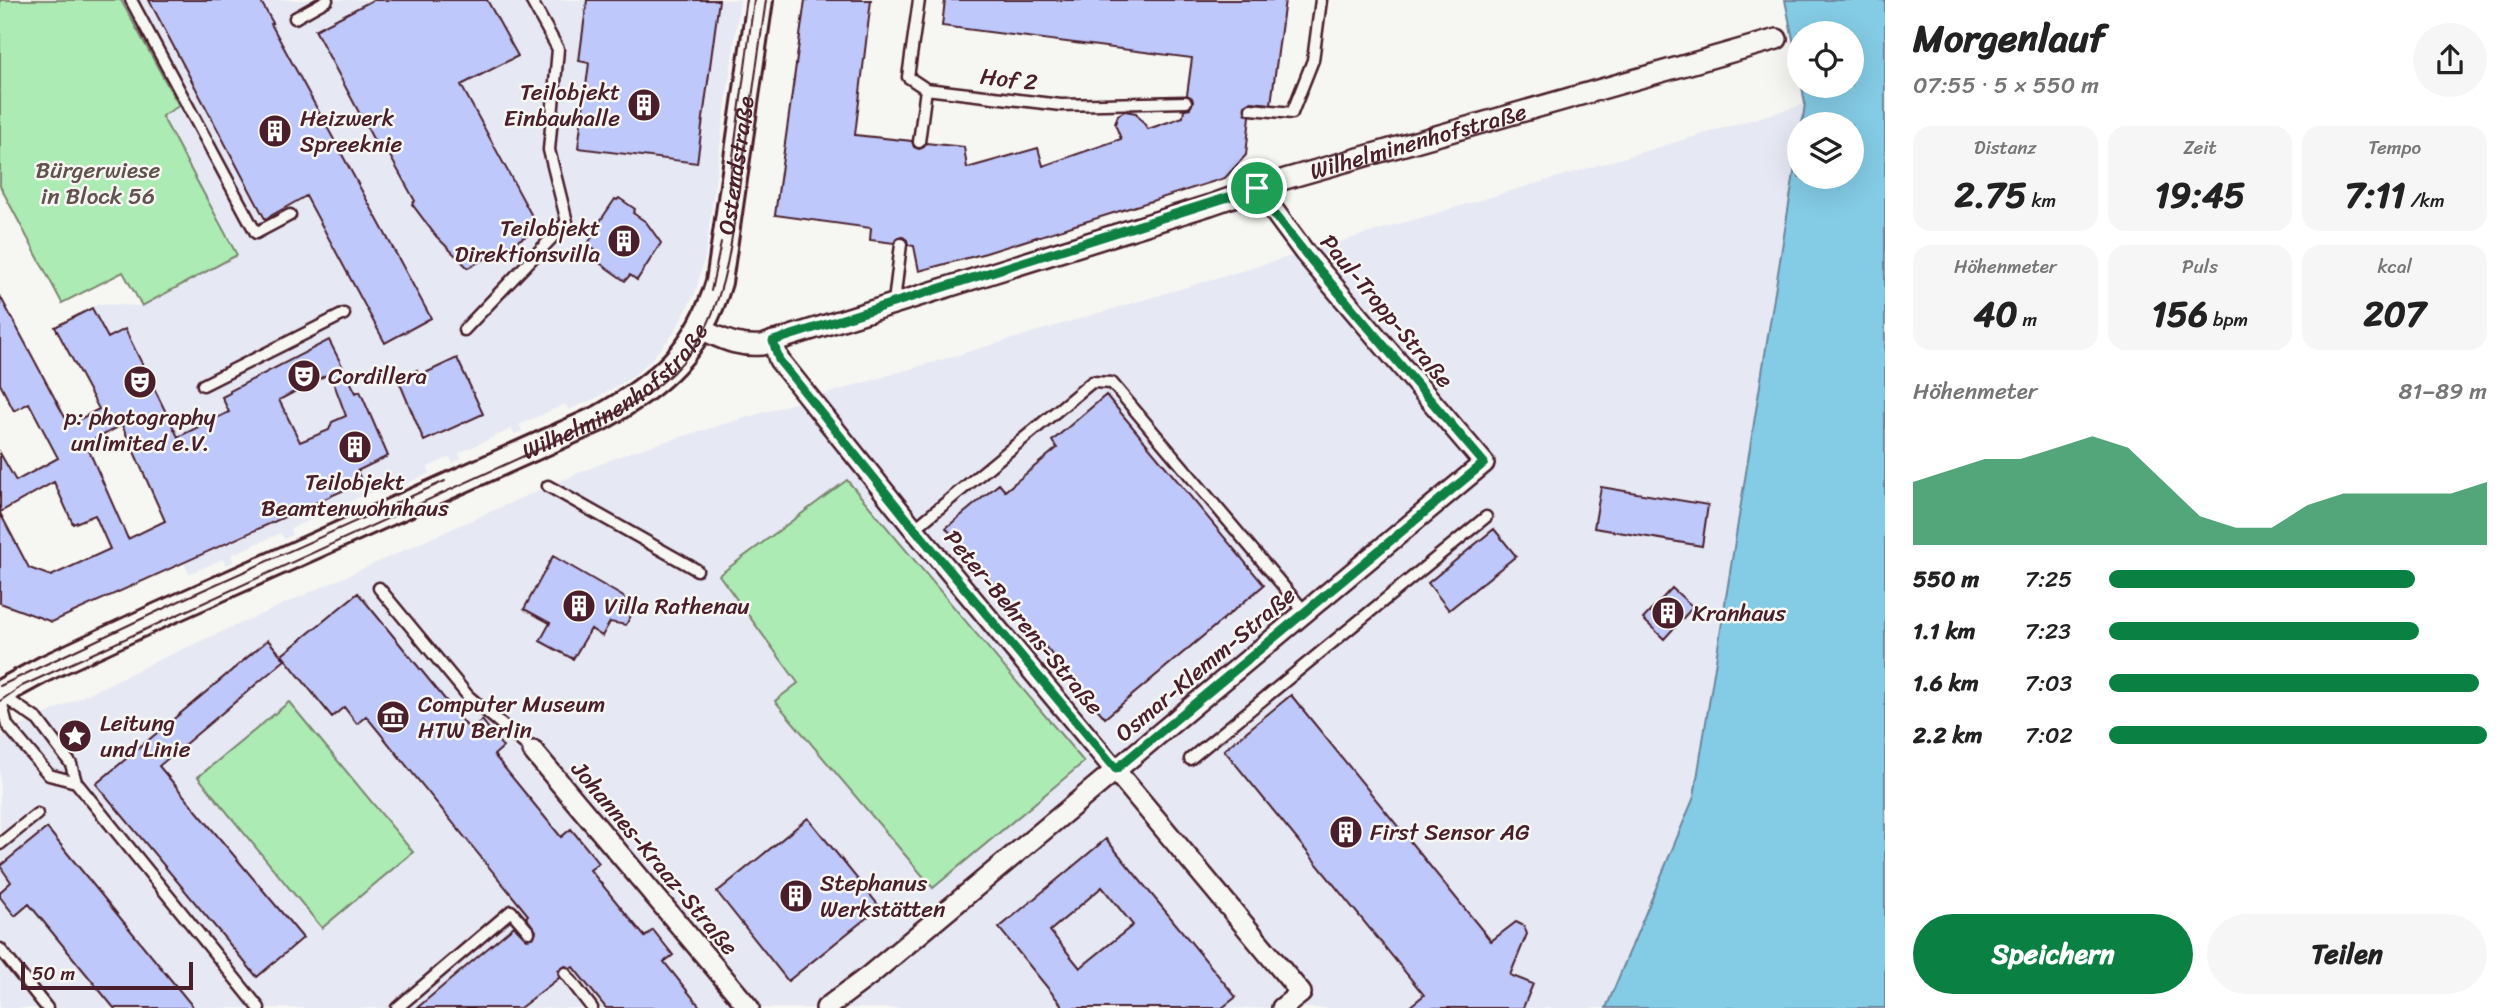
<!DOCTYPE html>
<html lang="de">
<head>
<meta charset="utf-8">
<style>
	:root { --surface:#fff; --page:#f6f6f6; --text:#222; --muted:#767676; --accent:#0b8043 }
	body { margin:0; font-family:Sriracha,sans-serif; background:var(--page); color:var(--text); height:100vh; display:flex; flex-direction:column; font-size:26px; white-space:nowrap }
	* { box-sizing:border-box; margin:0 }
	p { font-size:23px; color:var(--muted) }
	.icon { flex:none; width:38px; height:38px; fill:none; stroke:currentColor; stroke-width:2; stroke-linecap:round; stroke-linejoin:round }
	.map { position:relative; flex:1; overflow:hidden }
	.sheet { display:flex; flex-direction:column; background:var(--surface); width:630px }
	.sheet>* { flex:none }
	.fabs { position:absolute; left:1787px; top:21px; display:grid; gap:14px }
	.fabs a { display:grid; place-items:center; width:77px; height:77px; border-radius:50%; background:var(--surface); box-shadow:0 7px 28px #0002; font-size:35px }
	.scale { position:absolute; left:21px; bottom:18px; width:172px; box-sizing:border-box; padding-left:7px; border:4px solid #4a1f2b; border-top:0; font-size:19px; line-height:24px; white-space:nowrap; color:#4a1f2b; -webkit-text-stroke:5px #f6f6f2; paint-order:stroke }
	.pin { position:absolute; display:grid; place-items:center; width:60px; height:60px; color:#fff; margin:-30px; border:4px solid #fff; border-radius:50%; box-shadow:0 2px 7px #0007 }
	.round { display:grid; place-items:center; flex:none; width:74px; height:74px; border-radius:37px; background:var(--page) }
	.headline { display:flex; align-items:center; justify-content:space-between; height:119px; padding:0 28px }
	h1 { font-size:38px; font-weight:700; line-height:52px }
	.stats { display:grid; grid-template-columns:repeat(3,1fr); gap:10px; height:119px; padding:7px 28px }
	.stats div { display:grid; align-content:center; border-radius:18px; background:var(--page); text-align:center }
	.stats b { font-size:35px; font-weight:700 }
	.stats small { font-size:19px; font-weight:400 }
	.stats p { font-size:19px }
	.chart { height:196px; padding:14px 28px }
	.chart p { display:flex; justify-content:space-between }
	.chart svg { width:100%; height:126px; margin-top:7px; fill:var(--accent); opacity:.7 }
	.primary-button { display:flex; gap:14px; margin-top:auto; padding:14px 28px }
	.primary-button a { flex:1; height:80px; border-radius:42px; background:var(--accent); color:#fff; font-size:28px; font-weight:700; line-height:80px; text-align:center }
	.primary-button a+a { background:var(--page); color:var(--text) }
	ul { padding:0 28px; list-style:none; font-size:23px }
	li { display:grid; grid-template-columns:112px 84px 1fr; align-items:center; height:52px }
	li i { height:18px; border-radius:9px; background:var(--accent) }
	main { display:flex; flex:1; min-height:0 }
	.map>svg:first-child { display:block }
	.built { fill:#e6e8f4 }
	.green { fill:#acebb3; stroke:#7b856f; stroke-width:2 }
	.water { fill:#84cbe5; stroke:#6d869b; stroke-width:2 }
	.building { fill:#bfc8fa; stroke:#4a1f2b; stroke-width:2; fill-rule:evenodd }
	.lines { fill:none; stroke-linecap:round; stroke-linejoin:round }
	.service-casing { stroke:#4a1f2b; stroke-width:15 }
	.minor-casing { stroke:#4a1f2b; stroke-width:24 }
	.tertiary-casing { stroke:#4a1f2b; stroke-width:30 }
	.service { stroke:#f6f6f2; stroke-width:10 }
	.minor { stroke:#f6f6f2; stroke-width:19 }
	.tertiary { stroke:#f6f6f2; stroke-width:24 }
	.tram { stroke:#4a1f2b; stroke-width:2 }
	.route-casing { stroke:#fff; stroke-width:14 }
	.route { stroke:#0b8043; stroke-width:9 }
	.labels { text-anchor:middle; stroke-width:5; stroke-linejoin:round; paint-order:stroke }
	.street-label { font-size:23px; fill:#4a1f2b; stroke:#f6f6f2 }
	.poi-label { font-size:23px; fill:#4a1f2b; stroke:#f6f6f2; text-anchor:start }
	.park-label { font-size:23px; fill:#62524d; stroke:#f6f6f2 }
</style>
</head>
<body>
<main>
<div class="map">
<svg width="1885" height="1008" viewBox="0 0 1885 1008">
	<rect width="100%" height="100%" fill="#f6f6f2"/>
	<filter id="ink" filterUnits="userSpaceOnUse"><feTurbulence type="fractalNoise" baseFrequency=".0143" numOctaves="2"/><feDisplacementMap in="SourceGraphic" scale="14" xChannelSelector="R" yChannelSelector="G"/><feConvolveMatrix kernelMatrix="1 2 1 2 8 2 1 2 1" color-interpolation-filters="sRGB"/></filter>
	<g filter="url(#ink)">
		<path class="built" d="M121,0H740L705,256L695,293L674,333L650,361L629,379L594,399L569,410L565,404L519,425L522,431L515,434L511,429L459,453L461,459L453,463L450,457L428,467L430,473L381,495L378,489L347,503L349,509L341,513L338,507L290,529L292,535L284,539L281,533L231,555L233,562L226,565L223,559L189,574L96,368L70,319L98,304L142,306L236,255L162,116L179,106Z
			M1805,104L1802,124H1799V142L1694,797L1606,1008H0V736L161,659L548,486L630,452Z"/>
		<path class="green" d="M0,0H121L179,106L162,116L237,255L142,306L123,272L62,303L0,186Z
			M847,480L1084,762L933,888L775,701L798,683L719,575Z
			M289,702L413,852L322,928L198,777Z"/>
		<path class="water" d="M1785,0H1885V1008H1606L1694,797L1799,142V177H1852V124H1802L1805,104L1802,86H1852V33H1799V69Z"/>
		<path class="building" d="M149,0H260L273,23L271,24L431,318L385,343L306,196L265,219Z
			M373,0H487L518,56L461,85L539,229L468,268L436,236L412,204L415,201L385,147L379,150L315,30Z
			M587,0H719L697,163L578,148L589,63L579,61Z
			M805,0H871L855,135L912,141L914,147L919,149L924,147L926,143L964,147L967,168L1038,148L1043,166L1121,139L1115,124L1118,115L1125,111L1136,113L1148,129L1183,117L1184,109L1190,108L1193,102L1192,98L1187,95L1192,58L942,26L945,0H1285L1271,104L1251,102L1245,105V113L1250,116L1246,155L1225,178L986,253L919,271L914,246L908,245L907,240L903,237L897,238L894,243L870,240L871,228L775,215Z
			M619,198L635,209L633,213L646,222L661,243L637,280L630,275L625,281L591,257L595,250L587,245L596,231L594,230L615,199L617,200Z
			M0,296L69,425L99,409L55,327L92,308L108,338L125,329L178,437L229,412L222,397L230,393V391L329,340L356,393L360,391L388,456L357,471L362,482L52,622L0,603V513L29,568L51,576L110,549L95,515L73,524L54,482L0,512V453L16,481L58,458L29,403L14,411L0,384ZM330,373L346,416L332,422L329,430L300,442L279,400ZM122,425L165,521L128,539L86,444Z
			M457,358L483,414L424,441L398,379L417,370L419,376Z
			M1106,395L1264,585L1105,718L946,528L999,484L1005,491L1057,448L1052,441Z
			M1601,487L1708,505L1702,546L1594,528Z
			M1494,529L1516,556L1449,610L1428,583Z
			M553,556L622,596L632,604L634,610L626,625L610,622L602,636L591,629L573,659L540,641L550,623L524,609Z
			M1672,588L1693,607L1664,639L1643,619Z
			M358,593L470,730L482,720L503,747L494,755L561,837L571,829L599,863L590,870L645,937L653,930L673,955L664,962L701,1008H606L573,967L571,968L565,966L558,970L559,978L520,1008H417L514,926L527,939L534,937L536,931L526,917L528,915L366,716L357,724L344,707L332,717L282,655Z
			M268,640L285,660L159,766L303,938L257,977L96,784Z
			M1291,695L1491,941L1516,922L1524,926L1527,934L1510,975L1533,984L1523,1008H1408L1424,995L1224,750Z
			M808,818L880,907L788,981L717,892Z
			M47,828L68,854L194,1008H114L29,904L15,916L0,897V892L11,882L0,866Z
			M1106,839L1236,997L1222,1008H1064L999,928ZM1102,887L1133,925L1080,968L1050,931Z"/>
		<g class="lines">
			<defs>
				<path id="service" d="M131,0L256,233L290,215
					M919,0L908,77L926,89L1061,105L1186,102
					M295,18L327,0
					M1251,109L1292,113L1313,60L1321,0
					M919,142L926,89
					M894,302L901,244
					M464,330L567,222L549,150L558,49L531,0
					M203,385L344,314
					M548,486L697,570
					M914,529L1092,382L1112,383L1305,612
					M379,588L468,696L533,751
					M0,694L38,720L71,764L76,782L259,1008
					M0,697L7,725L49,775L76,782
					M1190,759L1486,517
					M0,844L37,814
					M0,949L47,1008
					M565,973L592,1008
					M397,1008L511,911L529,932"/>
				<g id="minor">
					<path id="s1" d="M700,329C723,339 736,347 762,345L1210,205L1285,179L1777,39"/>
					<path d="M773,341L779,360L914,529L1301,993L1282,1008"/>
					<path d="M533,751L749,1008"/>
					<path d="M826,1008L870,975L1484,463L1305,253L1257,188"/>
				</g>
				<g id="tertiary">
					<path id="s2" d="M0,693L46,668L158,616L600,418C660,384 699,350 719,282L760,0"/>
				</g>
			</defs>
			<use href="#service" class="service-casing"/>
			<use href="#minor" class="minor-casing"/>
			<use href="#tertiary" class="tertiary-casing"/>
			<use href="#service" class="service"/>
			<use href="#minor" class="minor"/>
			<use href="#tertiary" class="tertiary"/>
			<path class="tram" d="M729,187L754,0
				M711,291L721,243
				M0,686L192,595L445,481
				M0,701L22,686L611,416C722,358 725,286 741,175C749,117 758,58 766,0"/>
		</g>
	</g>
	<g class="lines" filter="url(#ink)">
		<defs>
			<path id="route" d="M1257,188L1274,214L1305,253L1484,463L1116,769L915,529L779,360L773,341Z"/>
		</defs>
		<use href="#route" class="route-casing"/>
		<use href="#route" class="route"/>
	</g>
	<defs>
		<symbol id="building-disc" viewBox="-11 -11 22 22"><circle r="9.5" fill="#4a1f2b" stroke="#f6f6f2"/><path d="M-4-6H4V6H1V3H-1V6H-4ZM-2.5-4.3h1.7v1.8h-1.7ZM.8-4.3h1.7v1.8H.8ZM-2.5-1h1.7V.8h-1.7ZM.8-1h1.7V.8H.8Z" fill="#fff"/></symbol>
		<symbol id="theatre-disc" viewBox="-11 -11 22 22"><circle r="9.5" fill="#4a1f2b" stroke="#f6f6f2"/><path d="M-5-5.5Q0-4 5-5.5V0Q5 5 0 6Q-5 5-5 0ZM-3.3-2.5H-1v1.5H-3.3ZM1-2.5H3.3v1.5H1ZM-2.8 1Q0 5.5 2.8 1Z" fill="#fff"/></symbol>
		<symbol id="museum-disc" viewBox="-11 -11 22 22"><circle r="9.5" fill="#4a1f2b" stroke="#f6f6f2"/><path d="M0-6L6-3V-2H-6V-3ZM-5-1h2V3h-2ZM-1-1h2V3h-2ZM3-1h2V3H3ZM-6 4H6V6H-6Z" fill="#fff"/></symbol>
		<symbol id="sight-disc" viewBox="-11 -11 22 22"><circle r="9.5" fill="#4a1f2b" stroke="#f6f6f2"/><path d="M0-6L1.8-2.2L6-1.7L2.9 1.2L3.7 5.4L0 3.3L-3.7 5.4L-2.9 1.2L-6-1.7L-1.8-2.2Z" fill="#fff"/></symbol>
	</defs>
	<g fill-rule="evenodd">
		<use href="#building-disc" x="625" y="86" width="38" height="38"/>
		<use href="#building-disc" x="256" y="112" width="38" height="38"/>
		<use href="#building-disc" x="605" y="222" width="38" height="38"/>
		<use href="#theatre-disc" x="285" y="357" width="38" height="38"/>
		<use href="#theatre-disc" x="121" y="363" width="38" height="38"/>
		<use href="#building-disc" x="336" y="428" width="38" height="38"/>
		<use href="#building-disc" x="560" y="587" width="38" height="38"/>
		<use href="#building-disc" x="1649" y="594" width="38" height="38"/>
		<use href="#museum-disc" x="374" y="698" width="38" height="38"/>
		<use href="#sight-disc" x="56" y="717" width="38" height="38"/>
		<use href="#building-disc" x="1327" y="813" width="38" height="38"/>
		<use href="#building-disc" x="777" y="877" width="38" height="38"/>
	</g>
	<g class="labels">
		<g class="street-label">
			<text transform="translate(1009 79) rotate(7)" y="8">Hof 2</text>
			<text dy="8" stroke="none"><textPath href="#s1" startOffset="752">Wilhelminenhofstraße</textPath></text>
			<text dy="8" stroke="none"><textPath href="#s2" startOffset="964">Ostendstraße</textPath></text>
			<text transform="translate(1387 311) rotate(50)" y="8">Paul-Tropp-Straße</text>
			<text dy="8" stroke="none"><textPath href="#s2" startOffset="688">Wilhelminenhofstraße</textPath></text>
			<text transform="translate(1024 622) rotate(50)" y="8">Peter-Behrens-Straße</text>
			<text transform="translate(1205 664) rotate(-40)" y="8">Osmar-Klemm-Straße</text>
			<text transform="translate(655 858) rotate(50)" y="8">Johannes-Kraaz-Straße</text>
		</g>
		<g class="poi-label">
			<text x="620" y="100" text-anchor="end">Teilobjekt<tspan x="620" dy="26">Einbauhalle</tspan></text>
			<text x="300" y="126">Heizwerk<tspan x="300" dy="26">Spreeknie</tspan></text>
			<text x="600" y="236" text-anchor="end">Teilobjekt<tspan x="600" dy="26">Direktionsvilla</tspan></text>
			<text x="328" y="384">Cordillera</text>
			<text x="140" y="425" text-anchor="middle">p: photography<tspan x="140" dy="26">unlimited e.V.</tspan></text>
			<text x="355" y="490" text-anchor="middle">Teilobjekt<tspan x="355" dy="26">Beamtenwohnhaus</tspan></text>
			<text x="604" y="614">Villa Rathenau</text>
			<text x="1692" y="621">Kranhaus</text>
			<text x="418" y="712">Computer Museum<tspan x="418" dy="26">HTW Berlin</tspan></text>
			<text x="100" y="731">Leitung<tspan x="100" dy="26">und Linie</tspan></text>
			<text x="1370" y="840">First Sensor AG</text>
			<text x="820" y="891">Stephanus<tspan x="820" dy="26">Werkstätten</tspan></text>
		</g>
		<g class="park-label">
			<text x="98" y="178">Bürgerwiese<tspan x="98" dy="26">in Block 56</tspan></text>
		</g>
	</g>
</svg>
<div class="fabs">
<a><svg class="icon" aria-label="locate" viewBox="0 0 24 24"><circle cx="12" cy="12" r="6"/><path d="M12 2v4M12 18v4M2 12h4M18 12h4"/></svg></a>
<a><svg class="icon" aria-label="layers" viewBox="0 0 24 24"><path d="M12 4l9 5-9 5-9-5zM3 14l9 5 9-5"/></svg></a>
</div>
<div class="scale">50 m</div>
<div class="pin" style="left:1257px;top:188px;background:#1e9e55"><svg class="icon" aria-label="arrive" viewBox="0 0 24 24"><path d="M6 21V4h12l-3 4 3 4H6"/></svg></div>
</div>
<section class="sheet">
<div class="headline"><div><h1>Morgenlauf</h1><p>07:55 · 5 × 550 m</p></div><a class="round"><svg class="icon" aria-label="share" viewBox="0 0 24 24"><path d="M12 15V3M7 8l5-5 5 5M5 13v7h14v-7"/></svg></a></div>
<div class="stats">
<div><p>Distanz</p><b>2.75<small> km</small></b></div>
<div><p>Zeit</p><b>19:45</b></div>
<div><p>Tempo</p><b>7:11<small> /km</small></b></div>
</div>
<div class="stats">
<div><p>Höhenmeter</p><b>40<small> m</small></b></div>
<div><p>Puls</p><b>156<small> bpm</small></b></div>
<div><p>kcal</p><b>207</b></div>
</div>
<div class="chart"><p><span>Höhenmeter</span>81–89 m</p>
<svg viewBox="0 0 160 44" preserveAspectRatio="none"><path d="M0 44V22L10 18L20 14L30 14L40 10L50 6L60 10L70 22L80 34L90 38L100 38L110 30L120 26L130 26L140 26L150 26L160 22V44z"/></svg>
</div>
<ul>
<li><b>550 m</b>7:25<i style="width:81%"></i></li>
<li><b>1.1 km</b>7:23<i style="width:82%"></i></li>
<li><b>1.6 km</b>7:03<i style="width:98%"></i></li>
<li><b>2.2 km</b>7:02<i style="width:100%"></i></li>
</ul>
<div class="primary-button"><a>Speichern</a><a>Teilen</a></div>
</section>
</main>
</body>
</html>
